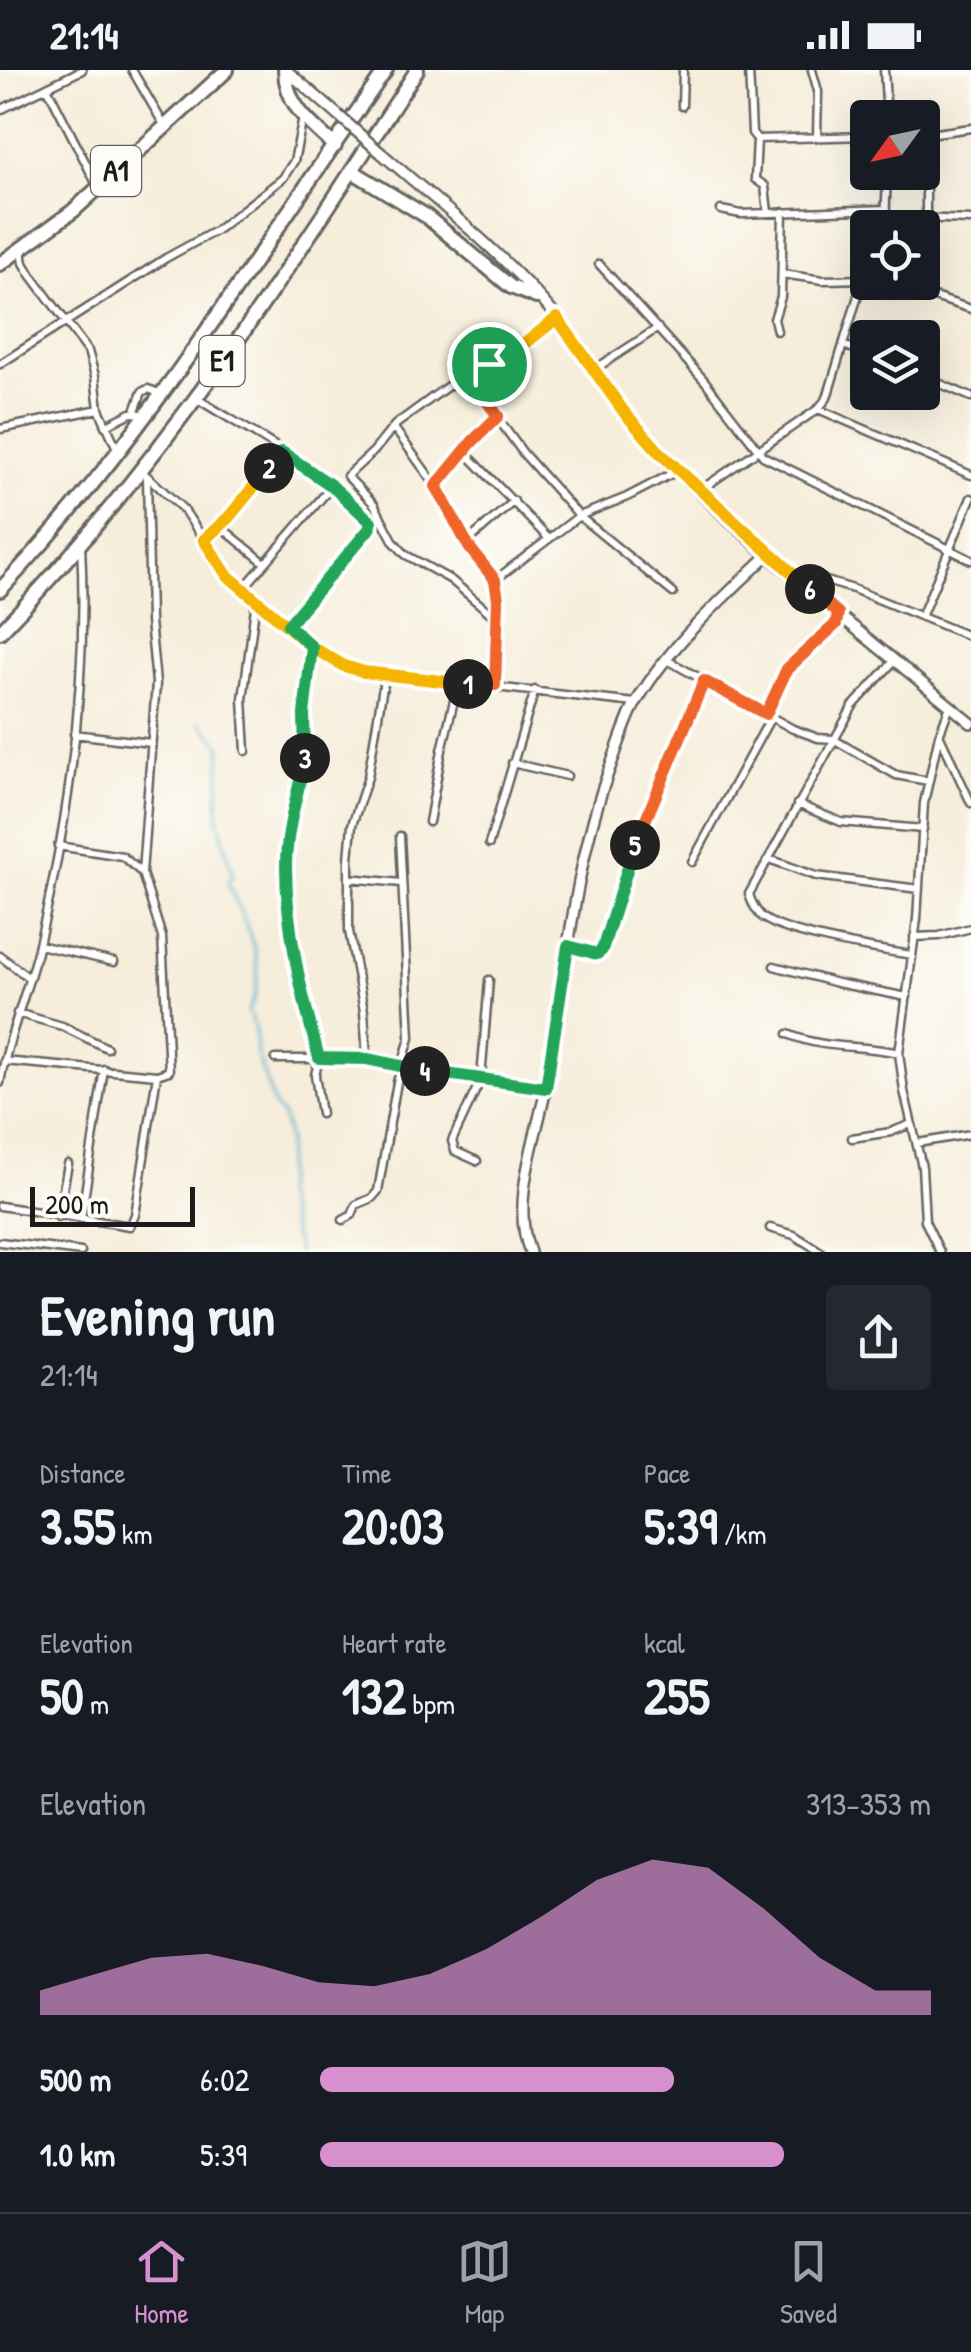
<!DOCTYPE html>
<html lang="en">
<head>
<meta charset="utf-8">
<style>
	:root { --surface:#171b24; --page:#242831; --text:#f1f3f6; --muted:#9ea1a6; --line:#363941; --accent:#d690ce }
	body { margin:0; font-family:"Patrick Hand",sans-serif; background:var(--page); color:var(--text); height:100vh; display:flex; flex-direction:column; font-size:38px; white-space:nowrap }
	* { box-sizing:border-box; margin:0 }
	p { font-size:32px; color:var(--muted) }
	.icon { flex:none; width:55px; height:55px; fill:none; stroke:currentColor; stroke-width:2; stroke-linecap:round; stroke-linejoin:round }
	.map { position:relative; height:1182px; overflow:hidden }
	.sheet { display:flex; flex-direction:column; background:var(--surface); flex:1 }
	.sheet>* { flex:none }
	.needle { width:65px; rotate:237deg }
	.controls { position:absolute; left:850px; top:30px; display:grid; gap:20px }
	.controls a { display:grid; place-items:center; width:90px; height:90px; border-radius:10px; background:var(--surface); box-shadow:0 10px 40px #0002; font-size:50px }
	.scale { position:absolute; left:30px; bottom:25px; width:165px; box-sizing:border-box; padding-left:10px; border:5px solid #1c1c1c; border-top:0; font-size:28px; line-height:35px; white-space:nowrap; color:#1c1c1c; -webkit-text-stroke:8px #fdfcf7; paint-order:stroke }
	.pin { position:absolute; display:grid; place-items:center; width:85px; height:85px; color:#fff; margin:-42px; border:5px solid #fff; border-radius:50%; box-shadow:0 2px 10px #0007 }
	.km { position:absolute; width:50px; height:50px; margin:-25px; border-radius:50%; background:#222; color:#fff; font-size:28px; line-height:50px; text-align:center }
	.round { display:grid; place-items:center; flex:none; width:105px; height:105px; border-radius:10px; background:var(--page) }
	.headline { display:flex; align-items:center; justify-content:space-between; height:170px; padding:0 40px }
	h1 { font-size:55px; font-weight:700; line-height:75px }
	.metrics { display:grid; grid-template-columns:repeat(3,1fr); gap:15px; height:170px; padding:10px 40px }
	.metrics div { display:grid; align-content:center }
	.metrics b { font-size:50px; font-weight:700 }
	.metrics small { font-size:28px; font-weight:400 }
	.metrics p { font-size:28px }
	.chart { height:280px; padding:20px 40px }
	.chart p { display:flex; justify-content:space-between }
	.chart svg { width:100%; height:180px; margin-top:10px; fill:var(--accent); opacity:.7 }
	ul { padding:0 40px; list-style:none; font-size:32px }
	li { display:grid; grid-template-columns:160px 120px 1fr; align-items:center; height:75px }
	li i { height:25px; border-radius:12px; background:var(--accent) }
	.status { display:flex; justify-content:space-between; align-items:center; height:70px; padding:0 50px; background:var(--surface); direction:ltr }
	.status svg { height:28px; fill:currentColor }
	.menu { display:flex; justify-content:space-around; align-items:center; height:140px; border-top:2px solid var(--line); background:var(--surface); font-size:28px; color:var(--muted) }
	.menu a { display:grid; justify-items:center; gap:5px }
	.menu .current { color:var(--accent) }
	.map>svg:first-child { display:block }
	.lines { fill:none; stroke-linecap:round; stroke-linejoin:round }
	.stream { stroke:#55b2d3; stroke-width:2.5 }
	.street-casing { stroke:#68655e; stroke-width:11 }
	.secondary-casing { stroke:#68655e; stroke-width:14 }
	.highway-casing { stroke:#68655e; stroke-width:18 }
	.street { stroke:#fff; stroke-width:6 }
	.secondary { stroke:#fff; stroke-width:9 }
	.highway { stroke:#fff; stroke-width:12 }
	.secondary-bridge-casing { stroke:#68655e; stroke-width:14; stroke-linecap:butt }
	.secondary-bridge { stroke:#fff; stroke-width:9 }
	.split-1-casing { stroke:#fff; stroke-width:20 }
	.split-2-casing { stroke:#fff; stroke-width:20 }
	.split-3-casing { stroke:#fff; stroke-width:20 }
	.split-4-casing { stroke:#fff; stroke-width:20 }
	.split-5-casing { stroke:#fff; stroke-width:20 }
	.split-6-casing { stroke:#fff; stroke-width:20 }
	.split-7-casing { stroke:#fff; stroke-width:20 }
	.split-1 { stroke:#f0652b; stroke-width:12 }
	.split-2 { stroke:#f5b400; stroke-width:12 }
	.split-3 { stroke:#22a559; stroke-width:12 }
	.split-4 { stroke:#22a559; stroke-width:12 }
	.split-5 { stroke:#22a559; stroke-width:12 }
	.split-6 { stroke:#f0652b; stroke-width:12 }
	.split-7 { stroke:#f5b400; stroke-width:12 }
	.labels { text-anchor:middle; stroke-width:8; stroke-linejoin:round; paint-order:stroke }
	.shield { fill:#fdfcf7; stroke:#605f5e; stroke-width:2.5 }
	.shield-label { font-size:30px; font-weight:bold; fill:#1c1c1c }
</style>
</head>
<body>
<div class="status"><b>21:14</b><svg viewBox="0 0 49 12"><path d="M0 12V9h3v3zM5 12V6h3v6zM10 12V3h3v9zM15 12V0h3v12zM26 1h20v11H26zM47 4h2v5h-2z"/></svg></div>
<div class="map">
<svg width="971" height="1182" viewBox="0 0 971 1182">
	<rect width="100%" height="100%" fill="#fdfcf7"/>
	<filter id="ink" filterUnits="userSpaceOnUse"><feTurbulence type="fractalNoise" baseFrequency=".01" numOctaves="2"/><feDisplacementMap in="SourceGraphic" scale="20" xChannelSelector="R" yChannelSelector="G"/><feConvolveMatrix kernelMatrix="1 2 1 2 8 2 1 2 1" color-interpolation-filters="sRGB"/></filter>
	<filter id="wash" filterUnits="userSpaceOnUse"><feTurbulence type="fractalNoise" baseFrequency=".0048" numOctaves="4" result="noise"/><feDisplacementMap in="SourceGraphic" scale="40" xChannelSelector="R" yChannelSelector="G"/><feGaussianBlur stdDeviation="2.25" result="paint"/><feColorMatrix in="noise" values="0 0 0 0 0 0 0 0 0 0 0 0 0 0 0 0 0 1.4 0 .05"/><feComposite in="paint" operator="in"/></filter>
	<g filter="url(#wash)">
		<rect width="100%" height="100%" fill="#f6edda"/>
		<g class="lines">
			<path class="stream" d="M199,652L221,675L218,748L233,805L227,812C245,850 272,901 248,941L255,958L257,984L274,1036L283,1046L288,1070L283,1124L298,1182"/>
		</g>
	</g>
	<g filter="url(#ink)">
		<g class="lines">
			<defs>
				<path id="street" d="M132,0L164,55
					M749,0L752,63L757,69L868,66
					M812,0L818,21L817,67
					M884,0L887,48
					M47,17L98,117
					M682,36L683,0
					M0,40L82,0
					M922,65L971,58
					M757,69L755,109L765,116L768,142
					M926,94V149
					M721,140L741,144L886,139
					M886,147L971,150
					M885,158L887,102
					M22,181L24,193L31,205L88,281L95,306L99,339L119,383
					M599,194L704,310L763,386L971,490
					M782,204L823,210L866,209
					M888,212L971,239
					M777,261L774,249L781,227L783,142
					M843,275L868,284
					M0,294L166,188L217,160L283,108L294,91L303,48
					M595,299L658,258
					M467,306L523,383L579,446L495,510
					M922,306L971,327
					M196,328C255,365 323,399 371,452L366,462L288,555
					M818,339L971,405
					M135,341L142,322L148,319L162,324
					M105,356L131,343L145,344
					M394,358L436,416L469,477L495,510L498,529L495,615
					M0,359L99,339
					M464,381L549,469
					M146,405L184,440L227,505L312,577L344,597L363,602L635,633
					M436,416L498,346
					M699,421L818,339L827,328L863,209
					M221,457L265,493
					M204,470L229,447L282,382
					M466,473L514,431
					M789,500L853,519L971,567
					M243,519L332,416
					M673,523L579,446L627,427L677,401
					M921,547L971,428
					M496,548L451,510L406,485L394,472L374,434L347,406L374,381L395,355L452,313L519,277L557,248
					M312,577L304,644L306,685L294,731L286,796L290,856L319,988L315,1005L321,1044
					M667,590L793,659L818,668L833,669L896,705L928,711
					M894,591L853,636L749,824C751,831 755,839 760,845C779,865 881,880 912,885
					M765,644L792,592L836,554L838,543
					M74,664L151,673
					M940,666L971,733
					M246,681L243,629L256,530
					M512,693L567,706
					M797,734L841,752L923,759
					M429,752L442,680L458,614
					M489,774L535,620
					M58,776L122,786L141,802
					M769,789L816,806L919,819
					M692,792L771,647
					M349,808L401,813
					M914,867L939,866L971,858
					M39,875L114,892
					M568,876L597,884L602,881L618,821L641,756L704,611
					M0,886L29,908
					M774,896L837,913L907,927
					M17,943L62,956L107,978
					M788,964C824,980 861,974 899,983
					M275,989H367L546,1018
					M367,989L364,941L349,861V789L352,755L368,707L385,604
					M4,991L157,1005L169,1001L162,867L142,803L156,613L150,551L147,406
					M0,1013C8,965 28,921 39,874C70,744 88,608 81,474
					M852,1068L891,1062L911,1054
					M918,1073L971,1064
					M477,1091L455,1081L452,1071L481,1009L489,910
					M0,1136L130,1156L135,1145L157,1005
					M58,1147L68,1094
					M81,1149L104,999
					M343,1150L352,1145L356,1135L372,1128L378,1121L397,1012L410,968L400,766
					M770,1158L794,1165L821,1182
					M0,1172L81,1182
					M940,1182L925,1151L922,1097L904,1021L899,983L917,849L924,733L939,665L950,636"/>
				<path id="secondary" d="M286,0L338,45
					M381,83C440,134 504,184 554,244C591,290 620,341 660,383C755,482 866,566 971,653
					M530,1182C510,1132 537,1068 546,1017C566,909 572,799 611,695C618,677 624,656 633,638C666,578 720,531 769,484"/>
				<path id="highway" d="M285,0C286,36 310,53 335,76
					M352,101L426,146L511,217L536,227
					M0,194L73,141L227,0
					M0,520C150,362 261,177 386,0
					M0,562C163,394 291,196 417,0"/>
			</defs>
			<use href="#street" class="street-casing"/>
			<use href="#secondary" class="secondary-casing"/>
			<use href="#highway" class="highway-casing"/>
			<use href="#street" class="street"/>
			<use href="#secondary" class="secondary"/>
			<use href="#highway" class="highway"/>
			<defs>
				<path id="secondary-bridge" d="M338,45L381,83"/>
			</defs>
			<use href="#secondary-bridge" class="secondary-bridge-casing"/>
			<use href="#secondary-bridge" class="secondary-bridge"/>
		</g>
	</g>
	<g class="lines" filter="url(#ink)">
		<defs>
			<path id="split-1" d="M468,614L495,615L498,529L495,510L469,477L436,416L472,372L498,346L468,306L489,294"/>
			<path id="split-2" d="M269,398L229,447L204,470L227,505L312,577L344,596L364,602L468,614"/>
			<path id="split-3" d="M269,398L282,382L332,416L371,452L370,458L288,555L312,577L304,644L305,688"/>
			<path id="split-4" d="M305,688C298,724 286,759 286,796C286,860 302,926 319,988L367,989L425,1001"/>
			<path id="split-5" d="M425,1001L546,1018L568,876L597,884L602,880L635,775"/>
			<path id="split-6" d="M635,775L704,611L766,644L787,599L836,554L838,543L810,519"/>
			<path id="split-7" d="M489,294L527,272L557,248L624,342L661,384L810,519"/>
		</defs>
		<use href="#split-1" class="split-1-casing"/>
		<use href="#split-2" class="split-2-casing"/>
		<use href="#split-3" class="split-3-casing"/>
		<use href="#split-4" class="split-4-casing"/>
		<use href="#split-5" class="split-5-casing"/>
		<use href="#split-6" class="split-6-casing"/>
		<use href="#split-7" class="split-7-casing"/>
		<use href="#split-1" class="split-1"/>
		<use href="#split-2" class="split-2"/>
		<use href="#split-3" class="split-3"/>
		<use href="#split-4" class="split-4"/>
		<use href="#split-5" class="split-5"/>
		<use href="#split-6" class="split-6"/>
		<use href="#split-7" class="split-7"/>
	</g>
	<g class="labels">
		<g class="shield">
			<rect x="91" y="76" width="50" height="50" rx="8"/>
			<rect x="199.5" y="266" width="45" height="50" rx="8"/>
		</g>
		<g class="shield-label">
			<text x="116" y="111">A1</text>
			<text x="222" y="301">E1</text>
		</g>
	</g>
</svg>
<div class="controls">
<a><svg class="needle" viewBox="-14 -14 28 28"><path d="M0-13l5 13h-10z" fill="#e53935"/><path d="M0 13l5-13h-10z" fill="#9ea1a6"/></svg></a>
<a><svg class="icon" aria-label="locate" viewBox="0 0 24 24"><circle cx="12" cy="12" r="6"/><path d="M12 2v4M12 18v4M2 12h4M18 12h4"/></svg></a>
<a><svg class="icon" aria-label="layers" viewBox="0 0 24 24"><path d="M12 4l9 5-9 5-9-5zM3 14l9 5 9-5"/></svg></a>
</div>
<div class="scale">200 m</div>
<div class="pin" style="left:489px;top:294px;background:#1e9e55"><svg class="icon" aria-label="arrive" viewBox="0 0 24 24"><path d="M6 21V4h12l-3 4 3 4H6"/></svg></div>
<b class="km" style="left:468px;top:614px">1</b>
<b class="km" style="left:269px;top:398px">2</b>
<b class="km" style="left:305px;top:688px">3</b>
<b class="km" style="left:425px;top:1001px">4</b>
<b class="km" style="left:635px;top:775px">5</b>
<b class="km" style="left:810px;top:519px">6</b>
</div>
<section class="sheet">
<div class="headline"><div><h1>Evening run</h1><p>21:14</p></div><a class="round"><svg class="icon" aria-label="share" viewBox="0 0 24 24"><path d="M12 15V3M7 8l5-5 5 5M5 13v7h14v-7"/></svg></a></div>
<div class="metrics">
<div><p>Distance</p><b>3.55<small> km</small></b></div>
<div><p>Time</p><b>20:03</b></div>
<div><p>Pace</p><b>5:39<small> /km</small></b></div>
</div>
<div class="metrics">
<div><p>Elevation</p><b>50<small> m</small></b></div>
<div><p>Heart rate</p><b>132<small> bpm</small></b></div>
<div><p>kcal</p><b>255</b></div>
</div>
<div class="chart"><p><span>Elevation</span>313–353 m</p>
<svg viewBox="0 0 160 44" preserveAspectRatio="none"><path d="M0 44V38L10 34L20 30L30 29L40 32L50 36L60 37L70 34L80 28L90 20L100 11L110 6L120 8L130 18L140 30L150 38L160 38V44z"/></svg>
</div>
<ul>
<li><b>500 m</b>6:02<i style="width:58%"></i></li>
<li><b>1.0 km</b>5:39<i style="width:76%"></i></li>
</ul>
</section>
<nav class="menu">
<a class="current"><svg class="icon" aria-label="home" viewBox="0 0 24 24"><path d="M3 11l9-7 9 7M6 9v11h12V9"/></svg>Home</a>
<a><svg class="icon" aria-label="map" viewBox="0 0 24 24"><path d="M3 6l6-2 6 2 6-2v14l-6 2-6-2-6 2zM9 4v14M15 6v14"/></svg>Map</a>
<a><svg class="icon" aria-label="saved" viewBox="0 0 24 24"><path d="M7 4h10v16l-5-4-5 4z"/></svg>Saved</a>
</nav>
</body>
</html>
